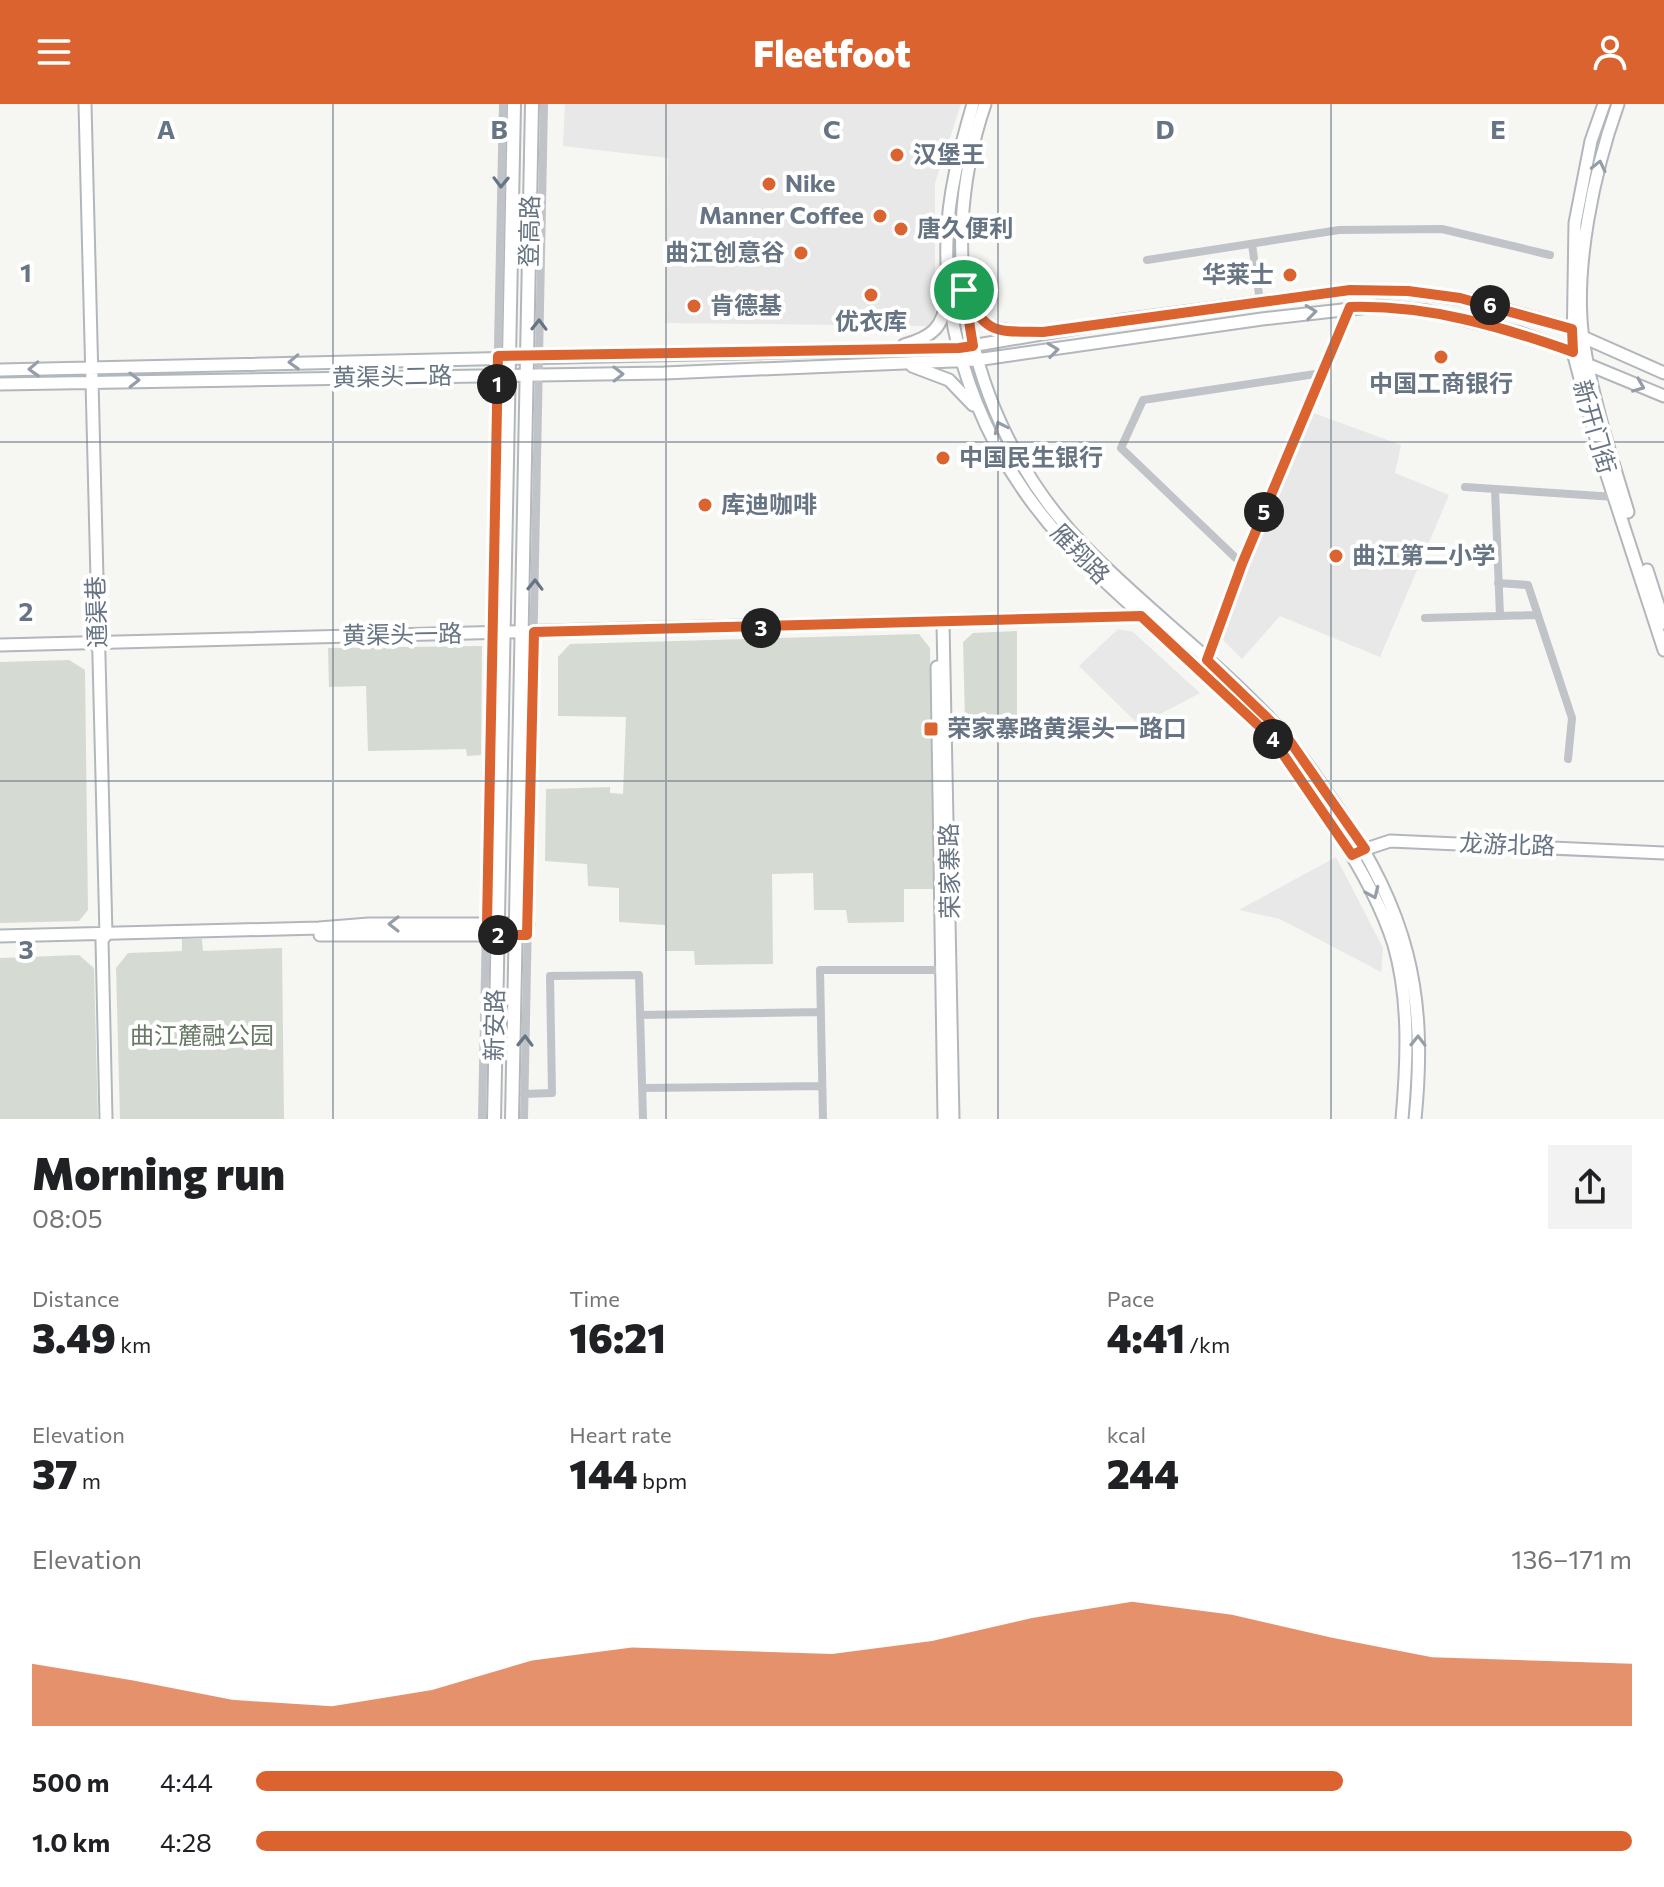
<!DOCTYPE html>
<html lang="en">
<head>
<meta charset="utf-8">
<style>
	:root { --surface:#fff; --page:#f2f2f2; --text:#202124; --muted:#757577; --accent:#db632f }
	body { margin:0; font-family:Commissioner,"Noto Sans SC",sans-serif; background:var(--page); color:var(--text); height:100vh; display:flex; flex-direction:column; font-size:30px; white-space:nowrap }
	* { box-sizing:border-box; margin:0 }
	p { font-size:26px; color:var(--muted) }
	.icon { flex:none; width:44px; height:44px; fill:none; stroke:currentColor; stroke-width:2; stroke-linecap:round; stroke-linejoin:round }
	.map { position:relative; height:1015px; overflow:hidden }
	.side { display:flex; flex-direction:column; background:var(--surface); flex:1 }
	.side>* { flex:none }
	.pin { position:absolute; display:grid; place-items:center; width:68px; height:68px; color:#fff; margin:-34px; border:4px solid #fff; border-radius:50%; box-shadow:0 2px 8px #0007 }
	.km { position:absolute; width:40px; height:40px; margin:-20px; border-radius:50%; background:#222; color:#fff; font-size:22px; line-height:40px; text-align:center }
	.round { display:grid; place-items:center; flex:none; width:84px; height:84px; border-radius:0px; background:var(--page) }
	.head { display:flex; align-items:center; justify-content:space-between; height:136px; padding:0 32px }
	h1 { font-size:44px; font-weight:800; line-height:60px }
	.metrics { display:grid; grid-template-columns:repeat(3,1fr); gap:12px; height:136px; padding:8px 32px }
	.metrics div { display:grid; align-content:center }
	.metrics b { font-size:40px; font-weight:800 }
	.metrics small { font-size:22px; font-weight:400 }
	.metrics p { font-size:22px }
	.chart { height:224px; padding:16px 32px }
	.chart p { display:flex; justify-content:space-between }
	.chart svg { width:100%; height:144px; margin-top:8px; fill:var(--accent); opacity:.7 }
	ul { padding:0 32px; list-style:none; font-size:26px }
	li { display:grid; grid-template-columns:128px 96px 1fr; align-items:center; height:60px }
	li i { height:20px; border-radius:10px; background:var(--accent) }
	header { display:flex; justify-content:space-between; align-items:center; height:104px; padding:0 32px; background:var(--accent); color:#fff; font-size:36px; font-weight:800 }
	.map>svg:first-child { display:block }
	.built { fill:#e7e8e7 }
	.green { fill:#d5dbd3 }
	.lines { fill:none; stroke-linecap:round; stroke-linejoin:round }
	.secondary-casing { stroke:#b2b7bc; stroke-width:15 }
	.primary-casing { stroke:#b3b7bb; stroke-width:16 }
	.street { stroke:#c0c3c7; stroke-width:8 }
	.secondary { stroke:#fff; stroke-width:11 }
	.primary { stroke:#fff; stroke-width:12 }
	.oneway { stroke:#959ea8 }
	.oneway2 { stroke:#677483 }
	.route-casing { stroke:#fff; stroke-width:16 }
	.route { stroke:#db632f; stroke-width:10 }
	.grid { fill:none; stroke:#677483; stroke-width:2; stroke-opacity:0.55 }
	.poi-dot { fill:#db632f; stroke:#fff; stroke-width:3 }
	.labels { text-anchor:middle; stroke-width:8; stroke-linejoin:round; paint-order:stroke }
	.poi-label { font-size:24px; font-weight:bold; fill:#677483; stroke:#fff; text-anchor:start }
	.street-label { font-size:24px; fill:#677483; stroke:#fff }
	.park-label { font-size:24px; fill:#687a65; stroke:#fff }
	.grid-label { font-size:26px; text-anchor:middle; font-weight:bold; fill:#677483; stroke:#fff; stroke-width:8; stroke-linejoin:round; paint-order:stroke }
</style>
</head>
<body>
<header><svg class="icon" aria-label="menu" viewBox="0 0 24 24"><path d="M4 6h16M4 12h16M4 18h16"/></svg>Fleetfoot<svg class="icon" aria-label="person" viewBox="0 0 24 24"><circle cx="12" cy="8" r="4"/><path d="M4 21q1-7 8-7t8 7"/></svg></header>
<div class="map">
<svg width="1664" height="1015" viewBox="0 0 1664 1015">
	<rect width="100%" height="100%" fill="#f6f6f3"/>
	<path class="built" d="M565,0H961L935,79V222L665,219L668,54L563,42Z
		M1308,307L1401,341L1395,369L1449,391L1380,553L1280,512L1242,555L1217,530Z
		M1118,525L1133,528L1200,589L1139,621L1079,562Z
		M1336,753L1383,844L1381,868L1280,815L1239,806Z"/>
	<path class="green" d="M1017,527V637L965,617L963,538L973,529Z
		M919,530L930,544L933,785H904V818L848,819L846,806H814L813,769L772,770L773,860L695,861L694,847H665V821L619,818V784L588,782L587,760L545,757L546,685L610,683V689L623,690L626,613L558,612V553L570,540Z
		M482,542L481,651L467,652L466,645L368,647L366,582L329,583L328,544Z
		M69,556L85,566L88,806L79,817L0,819V558Z
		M182,835H202L203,847L282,844L284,1015H120L116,864L128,849L182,847Z
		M79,851L94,864L98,1015H0V854Z"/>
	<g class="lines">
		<defs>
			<path id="secondary" d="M85,0L106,831L102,836L106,1015
				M973,0C960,44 948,91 947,136C943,248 990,357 1065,438C1130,507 1208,563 1271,634C1297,662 1317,696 1337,728C1360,763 1381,800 1394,841C1410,897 1407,958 1402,1015
				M985,0C932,155 971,324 1084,442C1143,503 1212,553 1270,615C1295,641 1315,671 1336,702C1407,808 1428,886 1415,1015
				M1604,0L1591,37L1575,119L1573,248L1601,353L1664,546
				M1618,0C1594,67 1573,165 1583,235C1592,294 1611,352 1628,408
				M968,194C982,224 996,227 1027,228
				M904,241C932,233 943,224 947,194
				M912,262L949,276L973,301
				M0,266L959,244L1124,216L1350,186L1408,187L1475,197L1572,225L1583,233L1664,269
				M0,280L664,269L976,256L1262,215L1378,202L1427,207L1520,229L1573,248L1589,261L1664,292
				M1647,466L1664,519
				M943,519L953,1015
				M0,541L1141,512
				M937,563L944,1015
				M1360,747L1390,737L1664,749
				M320,831H527
				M0,832L319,824L369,820H528"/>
			<path id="primary" d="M494,1015L514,0
				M512,1015L532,0"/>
		</defs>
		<use href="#secondary" class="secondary-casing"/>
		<use href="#primary" class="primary-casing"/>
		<path class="street" d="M1252,140L1260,198
			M1147,156L1339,126L1442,125L1550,151
			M1465,383L1615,393
			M1495,385L1500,512
			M1242,460L1121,344L1143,296L1322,269
			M1498,479L1528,481L1572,614L1568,655
			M1425,514L1538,511
			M1207,556L1242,460L1349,204
			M640,911L821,908
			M642,984L822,982
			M524,990L552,989L550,872L639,871L643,1015
			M482,1015L503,0
			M524,1015L544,0
			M823,1015L820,866H942"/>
		<use href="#secondary" class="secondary"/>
		<use href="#primary" class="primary"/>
	</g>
	<defs><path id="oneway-chevron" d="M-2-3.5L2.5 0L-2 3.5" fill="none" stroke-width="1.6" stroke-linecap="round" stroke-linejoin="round" transform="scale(2)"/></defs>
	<g class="oneway">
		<use href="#oneway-chevron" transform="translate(1599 62) rotate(-77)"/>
		<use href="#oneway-chevron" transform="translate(1311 208) rotate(-7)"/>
		<use href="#oneway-chevron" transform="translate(1053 246) rotate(-7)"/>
		<use href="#oneway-chevron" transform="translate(294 258) rotate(178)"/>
		<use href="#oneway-chevron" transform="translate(34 265) rotate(178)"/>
		<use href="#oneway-chevron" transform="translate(618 270) rotate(-1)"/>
		<use href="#oneway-chevron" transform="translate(134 276) rotate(-1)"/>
		<use href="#oneway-chevron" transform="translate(1639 282) rotate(22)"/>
		<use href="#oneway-chevron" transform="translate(1000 323) rotate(-115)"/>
		<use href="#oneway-chevron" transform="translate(1373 789) rotate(66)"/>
		<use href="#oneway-chevron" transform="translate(394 820) rotate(180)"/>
		<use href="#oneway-chevron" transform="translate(1418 937) rotate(-89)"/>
	</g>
	<g class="oneway2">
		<use href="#oneway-chevron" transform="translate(501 78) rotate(91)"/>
		<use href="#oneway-chevron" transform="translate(539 221) rotate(-89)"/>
		<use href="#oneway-chevron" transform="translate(535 481) rotate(-89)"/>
		<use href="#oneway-chevron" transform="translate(525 937) rotate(-89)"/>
	</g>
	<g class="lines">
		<defs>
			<path id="route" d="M964,186C986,232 996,227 1043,228L1350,186L1408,187L1460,194L1572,225L1573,248C1500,222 1428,201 1350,203L1242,460L1207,556L1287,633L1365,745L1352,751L1272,634L1141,512L534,528L527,831H497L496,819H487L498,252L959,244L973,242Z"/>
		</defs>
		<use href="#route" class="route-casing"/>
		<use href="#route" class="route"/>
	</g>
	<path class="grid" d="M333,0V1015M666,0V1015M998,0V1015M1331,0V1015M0,338H1664M0,677H1664"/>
	<g class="poi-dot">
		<circle cx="897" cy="51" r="8"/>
		<circle cx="769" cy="80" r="8"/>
		<circle cx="880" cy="112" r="8"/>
		<circle cx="901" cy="125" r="8"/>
		<circle cx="801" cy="149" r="8"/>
		<circle cx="1290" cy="171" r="8"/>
		<circle cx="871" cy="191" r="8"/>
		<circle cx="694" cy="202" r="8"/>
		<circle cx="1441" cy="253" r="8"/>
		<circle cx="943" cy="354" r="8"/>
		<circle cx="705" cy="401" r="8"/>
		<circle cx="1336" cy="452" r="8"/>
		<rect x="923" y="617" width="16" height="16" rx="4"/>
	</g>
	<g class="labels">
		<g class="poi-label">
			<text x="913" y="59">汉堡王</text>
			<text x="785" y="88">Nike</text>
			<text x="864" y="120" text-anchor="end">Manner Coffee</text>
			<text x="917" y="133">唐久便利</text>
			<text x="785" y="157" text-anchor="end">曲江创意谷</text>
			<text x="1274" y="179" text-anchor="end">华莱士</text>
			<text x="710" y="210">肯德基</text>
			<text x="871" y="226" text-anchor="middle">优衣库</text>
			<text x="1441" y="288" text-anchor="middle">中国工商银行</text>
			<text x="959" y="362">中国民生银行</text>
			<text x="721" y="409">库迪咖啡</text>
			<text x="1352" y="460">曲江第二小学</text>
			<text x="947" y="633">荣家寨路黄渠头一路口</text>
		</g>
		<g class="street-label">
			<text transform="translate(530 127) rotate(-89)" y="8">登高路</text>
			<text transform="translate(392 273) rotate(-1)" y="8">黄渠头二路</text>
			<text transform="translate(1594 323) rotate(74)" y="8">新开门街</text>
			<text transform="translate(1080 450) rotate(46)" y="8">雁翔路</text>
			<text transform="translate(97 508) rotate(-92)" y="8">通渠巷</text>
			<text transform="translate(402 531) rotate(-1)" y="8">黄渠头一路</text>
			<text transform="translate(1507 741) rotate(2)" y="8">龙游北路</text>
			<text transform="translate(950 767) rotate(-91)" y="8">荣家寨路</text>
			<text transform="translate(495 921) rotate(-89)" y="8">新安路</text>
		</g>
		<g class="park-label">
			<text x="202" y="940">曲江麓融公园</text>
		</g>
	</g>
	<g class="grid-label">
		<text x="166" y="35">A</text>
		<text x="499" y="35">B</text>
		<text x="832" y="35">C</text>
		<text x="1165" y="35">D</text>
		<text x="1498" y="35">E</text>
		<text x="26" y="178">1</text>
		<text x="26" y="517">2</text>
		<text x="26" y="855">3</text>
	</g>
</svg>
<div class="pin" style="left:964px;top:186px;background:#1e9e55"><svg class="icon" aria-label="arrive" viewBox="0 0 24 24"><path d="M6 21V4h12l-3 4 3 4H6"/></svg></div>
<b class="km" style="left:497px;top:280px">1</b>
<b class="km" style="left:498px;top:831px">2</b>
<b class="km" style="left:761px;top:524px">3</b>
<b class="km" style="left:1273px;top:635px">4</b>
<b class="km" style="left:1264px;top:408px">5</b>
<b class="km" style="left:1490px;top:201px">6</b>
</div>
<section class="side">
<div class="head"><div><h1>Morning run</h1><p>08:05</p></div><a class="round"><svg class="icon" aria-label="share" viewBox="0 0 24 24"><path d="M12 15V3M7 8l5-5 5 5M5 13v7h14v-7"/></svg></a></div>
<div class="metrics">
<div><p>Distance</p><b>3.49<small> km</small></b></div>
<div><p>Time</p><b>16:21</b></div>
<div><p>Pace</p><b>4:41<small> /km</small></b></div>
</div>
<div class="metrics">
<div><p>Elevation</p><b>37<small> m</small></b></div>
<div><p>Heart rate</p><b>144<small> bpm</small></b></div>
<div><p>kcal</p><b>244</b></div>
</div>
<div class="chart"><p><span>Elevation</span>136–171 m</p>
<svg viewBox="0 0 160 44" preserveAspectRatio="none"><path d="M0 44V25L10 30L20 36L30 38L40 33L50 24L60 20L70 21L80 22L90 18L100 11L110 6L120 10L130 17L140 23L150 24L160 25V44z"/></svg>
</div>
<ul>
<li><b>500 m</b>4:44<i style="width:79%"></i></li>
<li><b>1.0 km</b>4:28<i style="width:100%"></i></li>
</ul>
</section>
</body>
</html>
